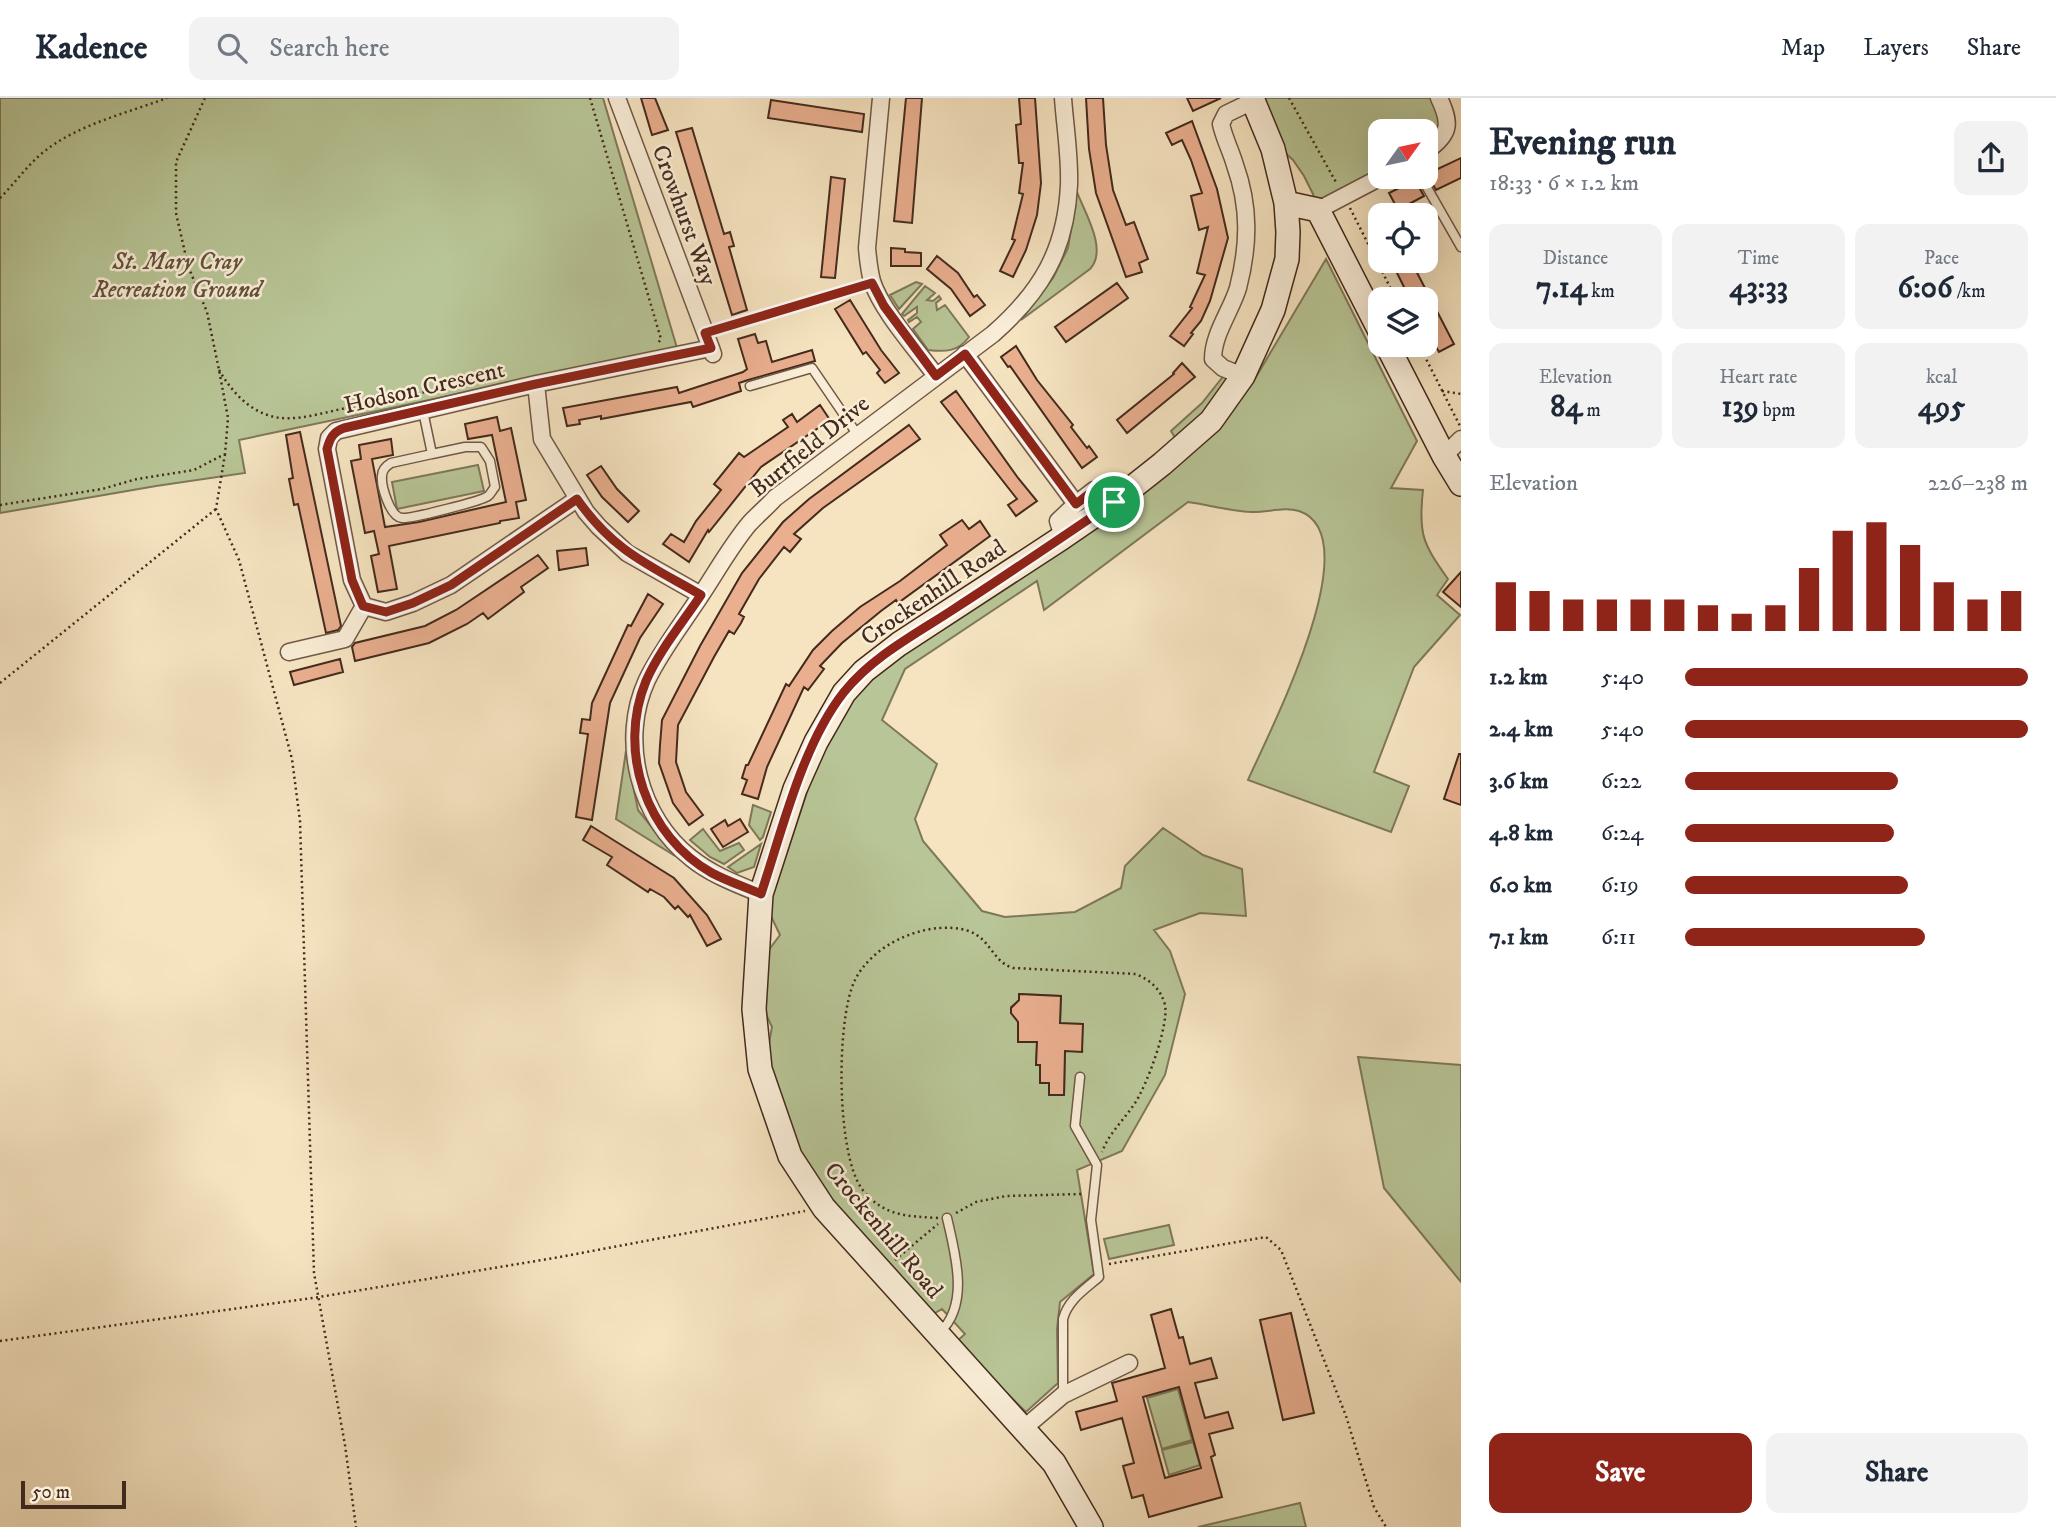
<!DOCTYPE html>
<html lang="en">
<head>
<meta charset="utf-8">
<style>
	:root { --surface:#fff; --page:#f2f2f3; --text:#1f2937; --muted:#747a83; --line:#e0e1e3; --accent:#8f2418 }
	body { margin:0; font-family:"IM FELL DW Pica",serif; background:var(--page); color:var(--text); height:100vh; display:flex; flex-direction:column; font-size:26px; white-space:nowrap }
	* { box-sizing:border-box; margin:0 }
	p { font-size:23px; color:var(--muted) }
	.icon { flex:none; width:38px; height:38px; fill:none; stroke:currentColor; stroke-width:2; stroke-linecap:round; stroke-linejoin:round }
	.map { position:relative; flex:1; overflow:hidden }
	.details { display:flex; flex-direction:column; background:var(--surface); width:595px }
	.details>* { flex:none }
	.needle { width:46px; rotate:57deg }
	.buttons { position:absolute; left:1368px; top:21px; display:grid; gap:14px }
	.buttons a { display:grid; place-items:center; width:70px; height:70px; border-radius:14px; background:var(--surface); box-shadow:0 7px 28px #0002; font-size:35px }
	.scale { position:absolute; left:21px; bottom:18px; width:105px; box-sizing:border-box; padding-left:7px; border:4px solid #442a1d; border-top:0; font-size:19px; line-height:24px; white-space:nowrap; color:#442a1d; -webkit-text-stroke:5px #f9edd7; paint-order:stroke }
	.pin { position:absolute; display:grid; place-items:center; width:60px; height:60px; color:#fff; margin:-30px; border:4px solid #fff; border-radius:50%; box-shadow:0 2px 7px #0007 }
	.round { display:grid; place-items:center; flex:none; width:74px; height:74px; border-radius:14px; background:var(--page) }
	.summary { display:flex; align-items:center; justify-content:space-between; height:119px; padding:0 28px }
	h1 { font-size:38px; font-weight:700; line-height:52px }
	.figures { display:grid; grid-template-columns:repeat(3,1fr); gap:10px; height:119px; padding:7px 28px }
	.figures div { display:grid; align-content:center; border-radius:14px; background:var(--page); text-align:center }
	.figures b { font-size:30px; font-weight:700 }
	.figures small { font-size:19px; font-weight:400 }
	.figures p { font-size:19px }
	.chart { height:196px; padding:14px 28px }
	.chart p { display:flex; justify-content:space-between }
	.chart svg { width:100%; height:126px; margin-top:7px; stroke:var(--accent); stroke-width:6 }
	.action { display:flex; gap:14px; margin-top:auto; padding:14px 28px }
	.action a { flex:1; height:80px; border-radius:14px; background:var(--accent); color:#fff; font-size:28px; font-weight:700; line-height:80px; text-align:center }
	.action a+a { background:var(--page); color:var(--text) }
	ul { padding:0 28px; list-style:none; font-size:23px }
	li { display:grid; grid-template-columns:112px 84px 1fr; align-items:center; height:52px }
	li i { height:18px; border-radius:9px; background:var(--accent) }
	header { display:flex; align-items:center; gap:42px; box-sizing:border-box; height:98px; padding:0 35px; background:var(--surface); border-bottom:2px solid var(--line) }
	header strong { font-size:33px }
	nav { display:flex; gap:38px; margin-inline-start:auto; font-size:24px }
	.search { width:490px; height:63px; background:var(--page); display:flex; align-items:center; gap:18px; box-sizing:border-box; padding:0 24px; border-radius:14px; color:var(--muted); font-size:26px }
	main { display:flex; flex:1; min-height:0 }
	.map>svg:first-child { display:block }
	.green { fill:#b8c596; stroke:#7e785a; stroke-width:2; fill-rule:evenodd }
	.building { fill:#eaaf8f; stroke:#442a1d; stroke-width:2; fill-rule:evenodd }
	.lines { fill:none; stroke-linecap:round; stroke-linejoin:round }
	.lane-casing { stroke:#705846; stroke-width:11 }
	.street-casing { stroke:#705846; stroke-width:19 }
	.secondary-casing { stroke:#442a1d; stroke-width:26 }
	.path { stroke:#442a1d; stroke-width:2.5; stroke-dasharray:2 3.5; stroke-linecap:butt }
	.lane { stroke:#f9edd7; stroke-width:8 }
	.street { stroke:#f9edd7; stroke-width:16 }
	.secondary { stroke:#f9edd7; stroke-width:23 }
	.route-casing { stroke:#fff; stroke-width:14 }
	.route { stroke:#8f2418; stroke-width:9 }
	.labels { text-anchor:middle; stroke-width:5; stroke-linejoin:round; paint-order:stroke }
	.street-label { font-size:24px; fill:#442a1d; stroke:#f9edd7 }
	.park-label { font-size:24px; font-style:italic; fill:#61513b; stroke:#f9edd7 }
</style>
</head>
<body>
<header>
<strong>Kadence</strong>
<div class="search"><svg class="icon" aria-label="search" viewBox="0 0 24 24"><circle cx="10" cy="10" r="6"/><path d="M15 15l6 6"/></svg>Search here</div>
<nav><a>Map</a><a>Layers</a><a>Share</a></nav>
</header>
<main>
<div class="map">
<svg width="1461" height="1429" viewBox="0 0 1461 1429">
	<rect width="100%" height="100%" fill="#f6e4c1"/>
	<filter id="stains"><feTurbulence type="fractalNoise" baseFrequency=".00286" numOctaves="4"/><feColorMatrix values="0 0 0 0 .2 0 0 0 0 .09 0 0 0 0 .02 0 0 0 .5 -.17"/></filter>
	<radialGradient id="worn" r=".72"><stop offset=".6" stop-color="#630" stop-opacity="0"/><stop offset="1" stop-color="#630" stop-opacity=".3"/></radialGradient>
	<path class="green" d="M0,0H603L677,250L239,342L245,375L156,388L0,415Z
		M1260,0H1439L1447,18L1426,53V33H1381V79L1318,112L1313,96L1304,78L1293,62L1283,53Z
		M1077,94C1085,115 1108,152 1090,171L1021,222L1053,180L1068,150Z
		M1326,161L1417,343L1391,390L1423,392C1418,436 1423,446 1448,481L1437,497L1460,517L1414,569L1374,674L1409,688L1391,734L1248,682C1267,638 1372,438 1299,413C1284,408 1266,415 1251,414C1230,413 1209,407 1188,404L1044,512L1037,483L905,571L882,622L937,666L915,721L923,743L982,813L1005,819L1075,814L1121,790L1125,768L1163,730L1203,757L1242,771L1246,818L1200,815L1154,832L1170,853L1185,896L1165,977L1122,1053L1077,1072L1094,1176L1060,1204L1057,1231L1058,1285L1026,1314L955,1245L965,1236L942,1211L930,1218L834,1113L797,1055L765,968L772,929L758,899L762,861L780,837L768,812L813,676L844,609L893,561L1209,334L1256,279ZM1019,896L1061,898L1060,925L1082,953H1065L1064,997H1049V985L1040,984V967H1036L1037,944H1018V919L1014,918L1011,915V909L1015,906H1019Z
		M916,184L922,186L899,211L890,197Z
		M925,188L935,195L927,202L933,203L939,198L941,201L936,205L937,212L945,207L969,239C958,254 945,254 928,252L913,231L921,224L917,219L909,224L908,222L917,215V209L904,218L902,216Z
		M1225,276L1228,286L1225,291L1177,343L1171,333L1202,305Z
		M478,367L484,393L397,411L392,384Z
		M626,653L638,712L675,758L616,721Z
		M753,707L771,714L763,739L760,742L749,727Z
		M703,731L720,753L739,745L744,752L724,766L710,759L690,742Z
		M761,746L754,769L737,775L728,769Z
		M1358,959L1461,967V1184L1384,1090Z
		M1169,1127L1174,1147L1109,1161L1104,1141Z
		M1178,1291L1192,1342L1162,1351L1147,1300Z
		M1193,1344L1200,1367L1169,1377L1162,1352Z
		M1300,1405L1306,1429H1198Z"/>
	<path class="building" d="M641,0H655L668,32L652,37Z
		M906,0H922L912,125L894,123Z
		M1019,0H1035L1041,85L1037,117L1026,152L1013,179L1000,173L1015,142L1012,141L1023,96L1019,95L1023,65H1019L1016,27L1021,26Z
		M1086,0H1103L1106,47L1113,92L1126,127L1134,124L1148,161L1139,165L1142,174L1126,179L1096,95L1089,51Z
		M1187,0H1221L1193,13Z
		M771,2L864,16L862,34L768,20Z
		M1192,23L1217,91L1228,140L1210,203L1201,223L1191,235L1193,236L1184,248L1170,238L1192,210L1190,209L1205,177L1197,175L1208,129L1199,132L1191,98L1202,95L1191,62L1182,42L1172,47L1166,35Z
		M692,30L724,136L730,134L734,148L729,149L747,212L732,217L676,34Z
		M1461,60V80L1436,92L1427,76Z
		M831,79L845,81L835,180L821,179Z
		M1415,82L1424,98L1398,112L1389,95Z
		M891,150L905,151V154L921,155V168H891Z
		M937,158L958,175L974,199L977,197L985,207L970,218L951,191L927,171Z
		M1400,163H1411L1454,246L1439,254L1426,231V201H1410L1393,167Z
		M1117,185L1128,200L1066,244L1055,229Z
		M850,202L881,252L899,275L885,285L877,275L880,272L866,254L863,256L835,211Z
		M755,236L758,245L766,243L772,264L812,252L815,263L748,282L739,285L741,293L693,309L691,304L601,321V318L579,322L580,326L567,328L563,310L677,289L679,295L743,274L747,271L738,241Z
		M1016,248L1037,282L1073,327L1071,329L1087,350L1089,348L1097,359L1082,370L1010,268L1008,269L1001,259Z
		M1182,265L1195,279L1127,335L1117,322L1174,276L1173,275Z
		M956,293L1018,380L1037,403L1016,418L1008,407L1017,401L941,304Z
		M820,307L830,322L761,369L709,434L708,432L689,464L663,446L671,436L684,444L696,423L721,392L714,386L739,355L744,359L788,329L783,322L792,316L797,324Z
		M497,319L500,333L511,330L526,402L516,404L519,420L500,423V425L389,448L397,491L378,494L371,458L379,456L374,433L365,435L351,363L361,361L359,347L391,341L393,357L372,361L385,429L419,424L506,404L492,337L468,341L465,326Z
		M909,327L920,341L823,410L794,436L801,441L790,454L784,449L759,481L739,516L744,519L741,525L734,536L729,533L714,559L678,627L676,664L686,694L703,717L689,727L673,705L659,665L660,647L662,622L700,548L742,475L783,424L809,401Z
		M300,334L341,528L338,532L326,535L298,406L294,407L289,381L293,380L286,337Z
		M601,368L617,391L639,413L628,424L602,399L587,377Z
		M962,422L969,431L980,423L990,438L898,505L896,502L881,513L842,545L820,568L824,571L808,592L804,589L767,669L758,701L742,696L747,682L742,680L746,667H748L786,586L789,588L813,552L832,533L860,509L900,483L947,447L940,437Z
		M586,450L588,467L559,472L557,453Z
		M538,457L548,470L521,489L524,494L488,521L483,515L467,526L429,545L355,563L352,549L355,545L425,528L456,512Z
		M1461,474V509L1443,494Z
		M648,496L663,506L640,540L610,605L592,722L576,719L588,636L580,635L582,621L590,622L592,605L628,527L631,528Z
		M340,561L343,574L294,587L290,574Z
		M1459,656H1461V707L1444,701Z
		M740,721L748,734L723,749L711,731L725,722L728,728Z
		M591,728L674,780L707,817L721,841L707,848L690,817L688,819L678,808L675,811L664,799L650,791L648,794L607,767L612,759L583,742Z
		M1019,896L1061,898L1060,925L1083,926L1082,954L1065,953L1064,997H1049V985H1040V967H1036L1037,944H1018V924L1011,915V910L1019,902Z
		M1171,1211L1179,1240L1183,1239L1190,1266L1211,1260L1217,1280L1195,1285L1205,1320L1228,1314L1233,1330L1209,1336L1215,1357L1211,1359L1222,1399L1149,1419L1143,1397L1132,1400L1123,1368L1134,1365L1122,1320L1081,1332L1076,1314L1117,1303L1112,1285L1165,1270L1151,1217ZM1179,1289L1201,1370L1165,1380L1143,1299Z
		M1291,1215L1314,1315L1283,1322L1260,1222Z"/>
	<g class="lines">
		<defs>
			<path id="lane" d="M1421,79L1461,149
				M750,288L812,270L857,336
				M423,313L432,356L465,349H481L490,363L495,389C492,392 491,396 488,398C482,403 410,421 402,420C390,419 381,388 382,378C382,372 386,368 391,365L432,356
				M940,1234C970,1206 955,1155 947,1120
				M1063,1296V1221C1068,1202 1084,1192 1099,1179L1091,1122L1097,1067L1075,1028L1080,979"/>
			<path id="street" d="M617,0L711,250
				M881,0L867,150C868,161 869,172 872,183C881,212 917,252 936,278
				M1426,53C1451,36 1451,25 1439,0
				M1318,112L1381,79
				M965,256L1076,406L1094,392L1105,394L1114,404
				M1243,278L1223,270L1213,261C1213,236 1231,213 1238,190C1249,147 1250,109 1235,67C1231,53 1224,40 1221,26L1226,16L1253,3
				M536,286L336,333L329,340L327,351L352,482L364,508L386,514L413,505L451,487L577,401
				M1444,358L1461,341
				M1063,439L1058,423L1076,406
				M701,497L627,455L599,429L586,414L542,341L536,286L711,250L713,256
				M289,554L345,541L364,508
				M761,796C737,786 712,777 691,760C639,720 619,642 647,582C660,555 679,530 695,506C713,480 729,450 749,426C757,417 767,409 775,400L993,236C1041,194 1066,152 1069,87C1070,58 1065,28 1063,0
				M1023,1331L1063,1297L1129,1265"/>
			<path id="secondary" d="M1286,105L1318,112L1381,235
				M1387,247L1444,358L1461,386
				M1091,1429L1054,1365L824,1110L790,1058L760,971L754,911L761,796L795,691L816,644L844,595L864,573L899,546L1063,439L1114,404L1162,366L1211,323L1243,278L1273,212L1287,161L1288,134L1286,105L1273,51L1252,0"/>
		</defs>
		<use href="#lane" class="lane-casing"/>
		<use href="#street" class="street-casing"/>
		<use href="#secondary" class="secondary-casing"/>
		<path class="path" d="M590,0L661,241L658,245
			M1289,0L1337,86
			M0,100C16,84 28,66 46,52C80,26 127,15 167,0
			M1350,110L1396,201
			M718,231L859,189
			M1419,247L1460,328
			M219,272C233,296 253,317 281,320C303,322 329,313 351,309C395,300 439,291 484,282
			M1442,293L1461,296
			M225,356L216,411L239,462L292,661L300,723L314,1175L345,1347L356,1429
			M0,407L102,391L137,381L194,372L225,356L228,320L219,272L207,214L188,168L176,115V64L205,0
			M0,585L216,411
			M956,1115L976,1104L1006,1098L1082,1096
			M938,1120C907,1118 884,1119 862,1091C836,1056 836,920 855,882C872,848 917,827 954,830C992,833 988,862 1013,870L1136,876C1150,882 1161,891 1165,907C1169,927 1147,987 1135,1005C1124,1022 1109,1035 1102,1054
			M895,1162L938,1126
			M1109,1166L1266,1139L1281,1152L1346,1318L1374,1409L1386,1429
			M0,1243L319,1199L560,1159L805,1113"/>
		<use href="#lane" class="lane"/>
		<use href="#street" class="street"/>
		<use href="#secondary" class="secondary"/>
	</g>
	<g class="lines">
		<defs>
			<path id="route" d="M872,185L884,208L936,278L965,256L1076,406L1094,392L1105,394L1114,404C1061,440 1008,476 954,511C916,536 873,558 844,594C802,647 782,733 761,796C745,789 727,783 712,775C646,738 617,653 646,583C659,553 683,524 701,497C649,467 613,453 577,401L451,487L413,505L386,514L363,508L352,482L327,351C330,340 333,334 344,330L536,286L711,250L705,235Z"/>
		</defs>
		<use href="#route" class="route-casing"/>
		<use href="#route" class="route"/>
	</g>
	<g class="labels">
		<g class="street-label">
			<text transform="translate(685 117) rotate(70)" y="8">Crowhurst Way</text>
			<text transform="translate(424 289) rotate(-13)" y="8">Hodson Crescent</text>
			<text transform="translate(809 348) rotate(-39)" y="8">Burrfield Drive</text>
			<text transform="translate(933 494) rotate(-34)" y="8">Crockenhill Road</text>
			<text transform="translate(884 1132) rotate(50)" y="8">Crockenhill Road</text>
		</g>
		<g class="park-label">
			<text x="177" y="171">St. Mary Cray<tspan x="177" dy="28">Recreation Ground</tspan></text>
		</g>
	</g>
	<rect width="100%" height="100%" filter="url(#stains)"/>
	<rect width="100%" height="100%" fill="url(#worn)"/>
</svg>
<div class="buttons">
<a><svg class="needle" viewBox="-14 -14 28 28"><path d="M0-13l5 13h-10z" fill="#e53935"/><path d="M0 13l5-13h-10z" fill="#747a83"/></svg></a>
<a><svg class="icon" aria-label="locate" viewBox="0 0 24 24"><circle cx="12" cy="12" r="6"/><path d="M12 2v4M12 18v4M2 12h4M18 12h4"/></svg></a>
<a><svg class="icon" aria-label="layers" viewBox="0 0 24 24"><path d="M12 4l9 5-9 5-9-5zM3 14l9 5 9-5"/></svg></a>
</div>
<div class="scale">50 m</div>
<div class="pin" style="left:1114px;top:404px;background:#1e9e55"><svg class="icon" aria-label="arrive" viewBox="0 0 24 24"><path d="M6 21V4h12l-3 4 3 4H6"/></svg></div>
</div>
<section class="details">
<div class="summary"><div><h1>Evening run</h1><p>18:33 · 6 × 1.2 km</p></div><a class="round"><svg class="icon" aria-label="share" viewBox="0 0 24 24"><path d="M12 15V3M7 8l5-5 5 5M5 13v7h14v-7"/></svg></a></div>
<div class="figures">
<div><p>Distance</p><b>7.14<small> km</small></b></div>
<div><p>Time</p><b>43:33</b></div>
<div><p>Pace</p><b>6:06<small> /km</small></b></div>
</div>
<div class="figures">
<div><p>Elevation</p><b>84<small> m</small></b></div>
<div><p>Heart rate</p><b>139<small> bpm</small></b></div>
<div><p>kcal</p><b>495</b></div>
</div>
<div class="chart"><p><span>Elevation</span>226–238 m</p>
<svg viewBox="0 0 160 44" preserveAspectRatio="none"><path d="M5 44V27M15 44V30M25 44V33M35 44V33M45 44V33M55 44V33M65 44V35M75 44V38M85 44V35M95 44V22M105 44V9M115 44V6M125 44V14M135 44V27M145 44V33M155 44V30"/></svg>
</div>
<ul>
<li><b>1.2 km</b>5:40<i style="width:100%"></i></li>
<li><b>2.4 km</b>5:40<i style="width:100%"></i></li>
<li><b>3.6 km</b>6:22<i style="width:62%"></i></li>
<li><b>4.8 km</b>6:24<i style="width:61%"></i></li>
<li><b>6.0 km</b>6:19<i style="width:65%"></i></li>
<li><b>7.1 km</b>6:11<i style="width:70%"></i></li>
</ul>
<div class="action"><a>Save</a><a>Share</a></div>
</section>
</main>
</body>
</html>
